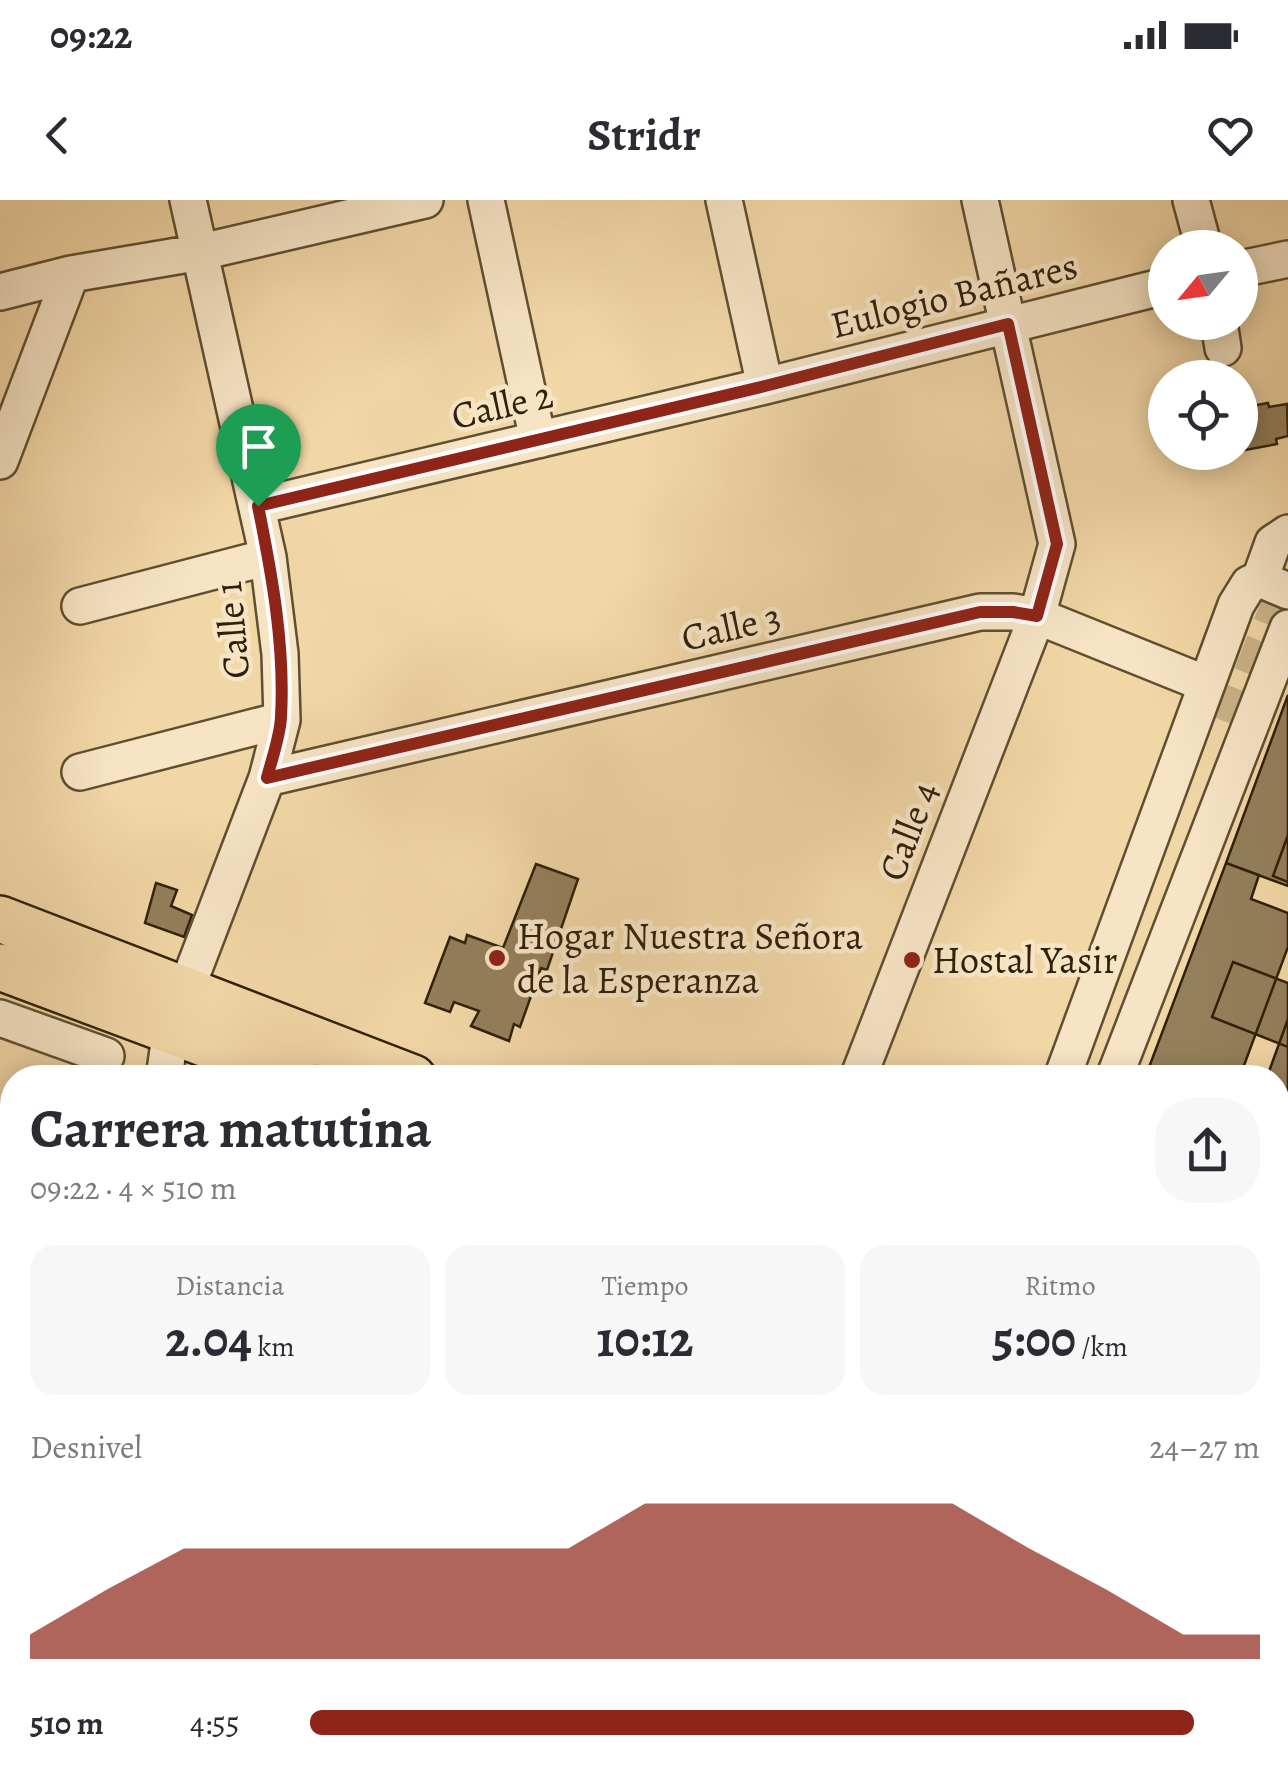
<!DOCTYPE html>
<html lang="es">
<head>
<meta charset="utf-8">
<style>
	:root { --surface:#fff; --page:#f7f7f7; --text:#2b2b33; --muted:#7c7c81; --accent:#8f2418 }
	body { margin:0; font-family:Alegreya,serif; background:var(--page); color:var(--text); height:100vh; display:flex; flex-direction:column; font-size:38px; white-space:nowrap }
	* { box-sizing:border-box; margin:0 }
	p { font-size:32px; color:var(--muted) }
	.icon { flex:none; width:55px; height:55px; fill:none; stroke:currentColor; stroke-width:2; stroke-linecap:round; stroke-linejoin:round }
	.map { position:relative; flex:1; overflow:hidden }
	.sheet { position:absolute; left:0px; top:865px; width:1290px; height:715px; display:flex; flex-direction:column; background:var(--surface); border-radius:40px 40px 0 0; box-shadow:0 5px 25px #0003 }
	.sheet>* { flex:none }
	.needle { width:65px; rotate:241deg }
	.buttons { position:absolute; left:1148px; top:30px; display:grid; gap:20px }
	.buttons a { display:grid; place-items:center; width:110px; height:110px; border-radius:50%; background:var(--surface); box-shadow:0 5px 25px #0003; font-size:50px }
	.pin { position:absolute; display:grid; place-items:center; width:85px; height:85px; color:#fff; margin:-102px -42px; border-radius:50% 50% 50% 0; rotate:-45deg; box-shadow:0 0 10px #0007 }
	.pin .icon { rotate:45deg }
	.round { display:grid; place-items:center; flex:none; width:105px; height:105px; border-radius:40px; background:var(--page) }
	.summary { display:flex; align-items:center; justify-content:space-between; height:170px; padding:0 30px }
	h1 { font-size:55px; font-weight:700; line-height:75px }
	.metrics { display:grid; grid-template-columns:repeat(3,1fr); gap:15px; height:170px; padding:10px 30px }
	.metrics div { display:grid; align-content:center; border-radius:25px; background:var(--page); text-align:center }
	.metrics b { font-size:50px; font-weight:700 }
	.metrics small { font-size:28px; font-weight:400 }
	.metrics p { font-size:28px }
	.chart { height:280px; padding:20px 30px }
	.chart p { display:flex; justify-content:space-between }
	.chart svg { width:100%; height:180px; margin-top:10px; fill:var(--accent); opacity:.7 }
	ul { padding:0 30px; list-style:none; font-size:32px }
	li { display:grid; grid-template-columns:160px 120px 1fr; align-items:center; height:75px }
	li i { height:25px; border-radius:12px; background:var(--accent) }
	.status { display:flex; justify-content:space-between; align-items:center; height:70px; padding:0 50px; background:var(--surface); direction:ltr }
	.status svg { height:28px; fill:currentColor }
	header { display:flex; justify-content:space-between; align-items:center; height:130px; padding:0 30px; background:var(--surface); font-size:45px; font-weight:700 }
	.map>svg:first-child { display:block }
	.green { fill:#d0b78b; stroke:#806c4a; stroke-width:2.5 }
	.building { fill:#947f5b; stroke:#302009; stroke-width:2.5 }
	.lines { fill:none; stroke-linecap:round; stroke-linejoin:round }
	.minor-tunnel { stroke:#cab287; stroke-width:35; stroke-dasharray:35 18; stroke-linecap:butt }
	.minor-casing { stroke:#604e30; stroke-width:40 }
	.major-casing { stroke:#302009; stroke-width:50 }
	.path { stroke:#302009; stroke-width:5; stroke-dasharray:8 5; stroke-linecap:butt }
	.minor { stroke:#f6e4c5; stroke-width:35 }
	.major { stroke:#f1d6a6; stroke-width:45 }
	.route-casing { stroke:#fff; stroke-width:20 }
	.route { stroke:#8f2418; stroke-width:12 }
	.poi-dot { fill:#8f2418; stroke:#f6e4c5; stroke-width:4 }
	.labels { text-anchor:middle; stroke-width:9; stroke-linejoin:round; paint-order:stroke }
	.street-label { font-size:38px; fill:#302009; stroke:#f6e4c5 }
	.poi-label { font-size:38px; fill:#302009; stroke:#f6e4c5; text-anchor:start }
</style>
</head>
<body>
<div class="status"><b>09:22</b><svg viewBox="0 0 49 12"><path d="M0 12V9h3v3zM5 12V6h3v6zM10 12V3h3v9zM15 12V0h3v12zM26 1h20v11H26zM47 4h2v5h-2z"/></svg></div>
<header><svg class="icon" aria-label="back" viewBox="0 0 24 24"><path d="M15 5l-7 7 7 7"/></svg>Stridr<svg class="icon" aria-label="heart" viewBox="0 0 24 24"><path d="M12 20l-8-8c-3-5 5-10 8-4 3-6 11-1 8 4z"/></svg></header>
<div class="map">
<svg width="1288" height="1580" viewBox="0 0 1288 1580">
	<rect width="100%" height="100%" fill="#f1d6a6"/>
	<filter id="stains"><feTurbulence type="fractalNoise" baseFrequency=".002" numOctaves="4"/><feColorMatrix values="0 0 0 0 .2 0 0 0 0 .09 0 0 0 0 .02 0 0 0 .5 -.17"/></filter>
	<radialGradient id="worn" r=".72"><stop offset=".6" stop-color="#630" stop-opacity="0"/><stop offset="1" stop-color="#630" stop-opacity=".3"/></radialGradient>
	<path class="green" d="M1278,993L1288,997V1130L1278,1126Z
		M1288,1434V1580H1237L1241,1568H1278V1464Z"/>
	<path class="building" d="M1268,203L1269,207L1287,204L1288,236L1276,239L1277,244L1240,251V208Z
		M1288,495V686L1226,663Z
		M1288,635V682L1273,676Z
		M1226,663L1259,675L1251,699L1288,713V747L1243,868L1267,877L1288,819V960L1278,956V878H1145Z
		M536,664L578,679L547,770L541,768L520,827L514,824L509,841L471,826L479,811L454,802L450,812L425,803L450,737L465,743L467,735L503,748Z
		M156,683L177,690L171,706L192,715L184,737L145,723Z
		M1233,762L1288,783V847L1212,817Z
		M812,1568H823L862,1578L809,1580Z"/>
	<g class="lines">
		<path class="minor-tunnel" d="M1231,524L1288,382"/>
		<defs>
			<path id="minor" d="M486,0L538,240
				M724,0L765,186
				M1191,0L1204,48
				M1240,69L1288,59
				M0,92L71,74L201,52L425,0
				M1219,122L1223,148
				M0,261L71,74
				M258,306L765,186L1165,86
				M1260,379L1273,343L1288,333
				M80,406L268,357
				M80,572L282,520
				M267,578L980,412H1013L1037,416L1206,484
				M0,818L106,856
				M164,878L171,829L267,578L282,520L280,454L268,357L188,0
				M858,878L1037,416L1057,344L980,0
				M1062,878L1236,405L1249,384L1260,379L1288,391
				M1114,878L1288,428
				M1278,1303L1288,1307
				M1278,1421L1288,1392
				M254,1568L256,1580
				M608,1568L610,1580
				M1095,1568L1096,1580
				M1224,1580L1228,1568"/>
			<path id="major" d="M0,719L413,878
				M0,767L297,878
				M1278,1208L1288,1212
				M1278,1254L1288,1258"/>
		</defs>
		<use href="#minor" class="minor-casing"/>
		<use href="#major" class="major-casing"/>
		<path class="path" d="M1278,1467L1288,1469"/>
		<use href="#minor" class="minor"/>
		<use href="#major" class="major"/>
	</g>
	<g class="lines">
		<defs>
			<path id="route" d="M1008,124L1057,344L1037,416L1013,412H980L267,578C272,558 280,537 281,517C285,446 272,375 258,306L765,186Z"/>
		</defs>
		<use href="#route" class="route-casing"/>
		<use href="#route" class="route"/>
	</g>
	<g class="poi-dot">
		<circle cx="497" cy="758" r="10"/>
		<circle cx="912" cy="760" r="10"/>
	</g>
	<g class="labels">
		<g class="street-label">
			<text transform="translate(954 95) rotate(-14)" y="13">Eulogio Bañares</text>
			<text transform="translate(502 205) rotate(-13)" y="13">Calle 2</text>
			<text transform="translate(731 427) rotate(-13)" y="13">Calle 3</text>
			<text transform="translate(232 430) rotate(-95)" y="13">Calle 1</text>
			<text transform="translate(908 631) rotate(-69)" y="13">Calle 4</text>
		</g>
		<g class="poi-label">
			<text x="517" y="749">Hogar Nuestra Señora<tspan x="517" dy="44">de la Esperanza</tspan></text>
			<text x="932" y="773">Hostal Yasir</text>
		</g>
	</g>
	<rect width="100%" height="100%" filter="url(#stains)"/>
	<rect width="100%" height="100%" fill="url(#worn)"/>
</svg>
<div class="buttons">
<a><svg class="needle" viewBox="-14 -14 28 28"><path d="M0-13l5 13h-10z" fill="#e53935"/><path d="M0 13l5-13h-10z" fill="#7c7c81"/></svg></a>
<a><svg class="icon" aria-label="locate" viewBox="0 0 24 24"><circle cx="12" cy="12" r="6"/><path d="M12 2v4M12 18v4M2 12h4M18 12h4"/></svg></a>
</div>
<div class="pin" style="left:258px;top:306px;background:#1e9e55"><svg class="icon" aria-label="arrive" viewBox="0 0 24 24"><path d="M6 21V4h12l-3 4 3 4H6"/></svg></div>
<section class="sheet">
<div class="summary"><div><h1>Carrera matutina</h1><p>09:22 · 4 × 510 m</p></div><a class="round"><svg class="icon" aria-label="share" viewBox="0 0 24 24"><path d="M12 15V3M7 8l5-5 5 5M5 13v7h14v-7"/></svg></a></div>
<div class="metrics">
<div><p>Distancia</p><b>2.04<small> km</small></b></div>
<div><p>Tiempo</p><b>10:12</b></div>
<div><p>Ritmo</p><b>5:00<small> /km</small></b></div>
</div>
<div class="chart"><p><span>Desnivel</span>24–27 m</p>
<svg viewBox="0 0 160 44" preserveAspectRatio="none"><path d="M0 44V38L10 27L20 17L30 17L40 17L50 17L60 17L70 17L80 6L90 6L100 6L110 6L120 6L130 17L140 27L150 38L160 38V44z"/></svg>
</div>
<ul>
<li><b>510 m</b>4:55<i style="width:93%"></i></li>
</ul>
</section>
</div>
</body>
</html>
